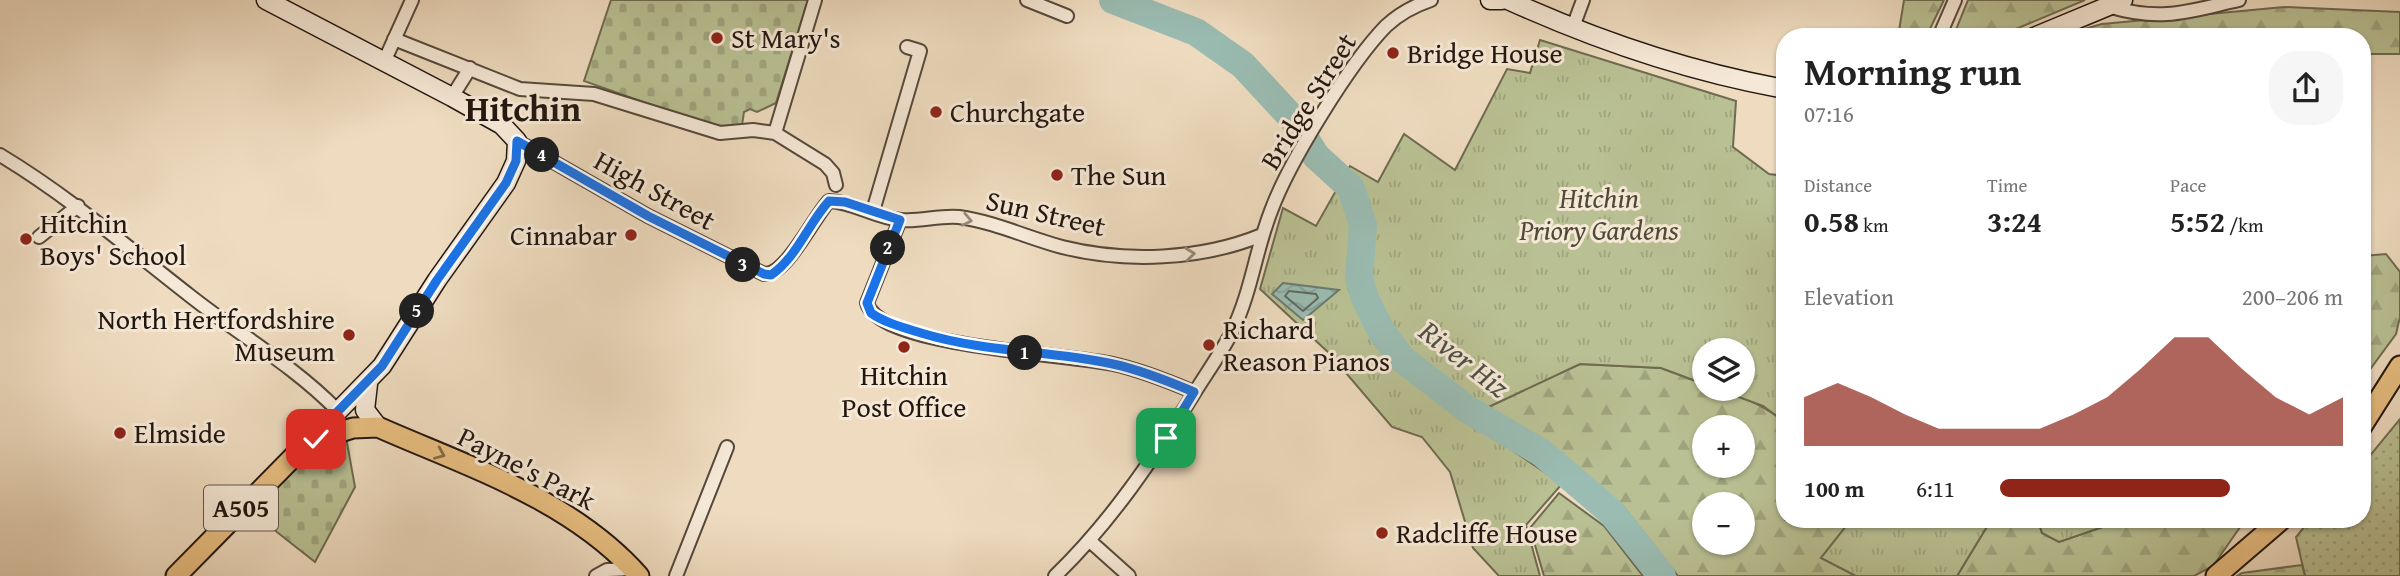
<!DOCTYPE html>
<html lang="en">
<head>
<meta charset="utf-8">
<style>
	:root { --surface:#fff; --page:#f6f6f6; --text:#222; --muted:#767676; --accent:#8f2418 }
	body { margin:0; font-family:"Gentium Book Plus",serif; background:var(--page); color:var(--text); height:100vh; display:flex; flex-direction:column; font-size:26px; white-space:nowrap }
	* { box-sizing:border-box; margin:0 }
	p { font-size:23px; color:var(--muted) }
	.icon { flex:none; width:38px; height:38px; fill:none; stroke:currentColor; stroke-width:2; stroke-linecap:round; stroke-linejoin:round }
	.map { position:relative; flex:1; overflow:hidden }
	.drawer { position:absolute; left:1776px; top:28px; width:595px; height:500px; display:flex; flex-direction:column; background:var(--surface); border-radius:28px; box-shadow:0 2px 5px #0004 }
	.drawer>* { flex:none }
	.buttons { position:absolute; left:1692px; top:338px; display:grid; gap:14px }
	.buttons a { display:grid; place-items:center; width:63px; height:63px; border-radius:50%; background:var(--surface); box-shadow:0 2px 5px #0004; font-size:35px }
	.pin { position:absolute; display:grid; place-items:center; width:60px; height:60px; color:#fff; margin:-30px; border-radius:14px; box-shadow:0 4px 10px #0006 }
	.km { position:absolute; width:35px; height:35px; margin:-18px; border-radius:50%; background:#222; color:#fff; font-size:19px; line-height:35px; text-align:center }
	.round { display:grid; place-items:center; flex:none; width:74px; height:74px; border-radius:28px; background:var(--page) }
	.headline { display:flex; align-items:center; justify-content:space-between; height:119px; padding:0 28px }
	h1 { font-size:38px; font-weight:600; line-height:52px }
	.metrics { display:grid; grid-template-columns:repeat(3,1fr); gap:10px; height:119px; padding:7px 28px }
	.metrics div { display:grid; align-content:center }
	.metrics b { font-size:30px; font-weight:600 }
	.metrics small { font-size:19px; font-weight:400 }
	.metrics p { font-size:19px }
	.chart { height:196px; padding:14px 28px }
	.chart p { display:flex; justify-content:space-between }
	.chart svg { width:100%; height:126px; margin-top:7px; fill:var(--accent); opacity:.7 }
	ul { padding:0 28px; list-style:none; font-size:23px }
	li { display:grid; grid-template-columns:112px 84px 1fr; align-items:center; height:52px }
	li i { height:18px; border-radius:9px; background:var(--accent) }
	.map>svg:first-child { display:block }
	.grass { fill:url(#grass-dots); stroke:#6e6b51; stroke-width:2 }
	.forest { fill:url(#forest-firs); stroke:#6e6b51; stroke-width:2; fill-rule:evenodd }
	.cemetery { fill:url(#cemetery-stones); stroke:#6e6b51; stroke-width:2 }
	.park { fill:url(#park-tufts); stroke:#6e6b51; stroke-width:2 }
	.water { fill:url(#water-waves); stroke:#6a7a71; stroke-width:2 }
	.lines { fill:none; stroke-linecap:round; stroke-linejoin:round }
	.shore { stroke:#5e6960; stroke-width:2 }
	.river { stroke:#9abcb2; stroke-width:28 }
	.street-casing { stroke:#55483b; stroke-width:16 }
	.secondary-casing { stroke:#22160f; stroke-width:21 }
	.primary-casing { stroke:#22160f; stroke-width:23 }
	.street { stroke:#f5e8d6; stroke-width:12 }
	.secondary { stroke:#f5e8d6; stroke-width:18 }
	.primary { stroke:#e8be80; stroke-width:19 }
	.oneway { stroke:#968a7c }
	.oneway2 { stroke:#856a48 }
	.route-casing { stroke:#fff; stroke-width:14 }
	.route { stroke:#1a73e8; stroke-width:9 }
	.poi-dot { fill:#8f2418; stroke:#f5e8d6; stroke-width:2.5 }
	.labels { text-anchor:middle; stroke-width:6; stroke-linejoin:round; paint-order:stroke }
	.shield { fill:#f5e8d6; stroke:#61554b; stroke-width:2 }
	.shield-label { font-size:26px; font-weight:bold; fill:#22160f }
	.poi-label { font-size:28px; fill:#22160f; stroke:#f5e8d6; text-anchor:start }
	.street-label { font-size:28px; fill:#22160f; stroke:#f5e8d6 }
	.park-label { font-size:28px; font-style:italic; fill:#4f4937; stroke:#f5e8d6 }
	.water-label { font-size:30px; font-style:italic; fill:#4c5048; stroke:#f5e8d6 }
	.district-label { font-size:35px; font-weight:bold; fill:#22160f; stroke:#f5e8d6 }
</style>
</head>
<body>
<div class="map">
<svg width="2400" height="576" viewBox="0 0 2400 576">
	<defs>
		<pattern id="grass-dots" width="8" height="8" patternUnits="userSpaceOnUse" patternTransform="scale(1.75)"><rect width="8" height="8" fill="#b9c093"/><path d="M2 2h.1M6 6h.1" fill="none" stroke="#9fa47e" stroke-width="1.8" stroke-linecap="round"/></pattern>
		<pattern id="forest-firs" width="22" height="20" patternUnits="userSpaceOnUse" patternTransform="scale(1.75)"><rect width="22" height="20" fill="#b9c093"/><path d="M5 1l3.5 6h-7zM16 11l3.5 6h-7z" fill="#9fa47e"/></pattern>
		<pattern id="cemetery-stones" width="16" height="16" patternUnits="userSpaceOnUse" patternTransform="scale(1.75)"><rect width="16" height="16" fill="#b9c093"/><path d="M2 7V4a2 2 0 0 1 4 0v3zM10 15v-3a2 2 0 0 1 4 0v3z" fill="#9fa47e"/></pattern>
		<pattern id="park-tufts" width="24" height="20" patternUnits="userSpaceOnUse" patternTransform="scale(1.75)"><rect width="24" height="20" fill="#b9c093"/><path d="M3 7l-1-3M5 7V3M7 7l1-3M15 17l-1-3M17 17v-4M19 17l1-3" fill="none" stroke="#9fa47e"/></pattern>
		<pattern id="water-waves" width="16" height="10" patternUnits="userSpaceOnUse" patternTransform="scale(1.75)"><rect width="16" height="10" fill="#9abcb2"/><path d="M0 5q4-4 8 0t8 0" fill="none" stroke="#84a198"/></pattern>
	</defs>
	<rect width="100%" height="100%" fill="#efdcc0"/>
	<filter id="stains"><feTurbulence type="fractalNoise" baseFrequency=".00286" numOctaves="4"/><feColorMatrix values="0 0 0 0 .2 0 0 0 0 .09 0 0 0 0 .02 0 0 0 .5 -.17"/></filter>
	<radialGradient id="worn" r=".72"><stop offset=".6" stop-color="#630" stop-opacity="0"/><stop offset="1" stop-color="#630" stop-opacity=".3"/></radialGradient>
	<path class="grass" d="M2400,419V576H2305L2296,537L2310,520H2362L2363,464Z"/>
	<path class="forest" d="M1904,0H1944L1926,37H1898Z
		M1968,0H2085L1997,37H1953Z
		M2284,7L2400,12V54H2363L2362,37H2056L2102,24Z
		M2386,254L2400,272V317L2396,334L2363,379V256Z
		M1580,364L1661,368L1704,384V388C1734,389 1762,405 1785,422V520H1851L1821,558L1856,576H1678L1622,505L1484,409ZM1704,427H1743V466H1704ZM1704,504H1743V542H1704Z
		M1559,493L1604,526L1643,576H1544L1530,528Z
		M1991,520H2038L2042,533L2059,542L2123,520H2245L2213,566L2194,576H1957Z
		M2302,565L2305,576H2237L2242,573Z"/>
	<path class="cemetery" d="M611,0H808L776,103L757,112L750,109L744,112L742,125L716,128L584,81Z
		M346,437L355,487L315,562L254,514L304,453Z"/>
	<path class="park" d="M1540,40L1736,101L1733,147L1769,174L1785,176V422L1763,406L1717,389L1743,388V350H1704V384L1661,368L1580,364L1484,409L1475,425L1562,484L1526,525L1540,576H1499L1473,548L1450,472L1422,437L1392,427L1329,353L1260,289L1283,208L1316,226L1350,166L1378,182L1404,134L1455,170L1507,69L1530,73Z
		M1851,520H1991L1957,576H1856L1821,558Z
		M2038,520H2123L2059,542L2042,533Z"/>
	<path class="water" d="M1283,283L1339,290L1303,320L1272,294Z"/>
	<g class="lines">
		<path class="shore" d="M1289,291L1316,294L1318,298L1303,311L1285,296Z"/>
		<path class="river" d="M1113,0L1196,32L1243,65L1292,118L1316,156L1351,188L1363,225L1359,278L1365,298L1381,331L1402,359L1467,409L1542,453L1612,513L1662,576"/>
		<defs>
			<path id="street" d="M1027,0L1067,16
				M2111,7C2163,22 2189,11 2239,0
				M1573,27L1583,0
				M1939,37L1955,0
				M394,39L520,89L594,94L720,133L753,130L775,133L825,164L833,173L836,185
				M384,62L412,0
				M452,97L470,68
				M775,133L815,0
				M517,141L648,216L764,274C786,276 813,218 829,201C854,202 876,218 901,220C920,222 939,215 959,217C995,222 1028,238 1062,247C1126,263 1201,260 1262,235
				M0,155C68,196 126,246 189,295C238,334 293,365 337,410L344,407
				M873,211L920,51L907,47
				M900,220L867,303C879,347 1070,354 1113,364C1141,370 1168,381 1194,392
				M39,237L78,206
				M1091,542L1129,576
				M596,576L607,570L632,569
				M676,576L727,447
				M1055,576C1110,523 1153,459 1193,395C1206,374 1221,353 1232,332C1252,290 1255,252 1271,211C1289,162 1350,63 1386,26C1400,13 1413,6 1431,0"/>
			<path id="secondary" d="M266,0L452,97L502,125L517,141L516,161L506,183L437,280L382,366L308,442
				M1490,0H1502
				M1508,0C1596,40 1690,72 1785,89
				M2034,37L2123,0
				M368,384L365,410L378,427"/>
			<path id="primary" d="M2362,426L2400,366
				M176,576L308,442L353,428L378,427C469,467 572,500 639,576
				M2216,576L2281,520"/>
		</defs>
		<use href="#street" class="street-casing"/>
		<use href="#secondary" class="secondary-casing"/>
		<use href="#primary" class="primary-casing"/>
		<use href="#street" class="street"/>
		<use href="#secondary" class="secondary"/>
		<use href="#primary" class="primary"/>
	</g>
	<defs><path id="oneway-chevron" d="M-2-3.5L2.5 0L-2 3.5" fill="none" stroke-width="1.6" stroke-linecap="round" stroke-linejoin="round" transform="scale(1.75)"/></defs>
	<g class="oneway">
		<use href="#oneway-chevron" transform="translate(967 220) rotate(12)"/>
		<use href="#oneway-chevron" transform="translate(1190 254) rotate(-6)"/>
	</g>
	<use class="oneway2" href="#oneway-chevron" transform="translate(440 454) rotate(23)"/>
	<g class="lines">
		<defs>
			<path id="route" d="M316,439L308,442L382,366L437,280L506,183L516,161L517,141L648,216L764,274L771,275C797,257 808,224 829,201L845,202L900,220L867,303L871,313C885,323 905,328 921,333C987,353 1048,350 1113,364C1141,370 1168,381 1194,392L1166,438"/>
		</defs>
		<use href="#route" class="route-casing"/>
		<use href="#route" class="route"/>
	</g>
	<g class="poi-dot">
		<circle cx="717" cy="38" r="7"/>
		<circle cx="1393" cy="53" r="7"/>
		<circle cx="936" cy="112" r="7"/>
		<circle cx="1057" cy="175" r="7"/>
		<circle cx="631" cy="235" r="7"/>
		<circle cx="26" cy="239" r="7"/>
		<circle cx="349" cy="335" r="7"/>
		<circle cx="1209" cy="345" r="7"/>
		<circle cx="904" cy="347" r="7"/>
		<circle cx="120" cy="433" r="7"/>
		<circle cx="1382" cy="533" r="7"/>
	</g>
	<g class="labels">
		<rect class="shield" x="204" y="485.5" width="74" height="45" rx="5"/>
		<g class="shield-label">
			<text x="241" y="517">A505</text>
		</g>
		<g class="poi-label">
			<text x="731" y="48">St Mary's</text>
			<text x="1407" y="63">Bridge House</text>
			<text x="950" y="122">Churchgate</text>
			<text x="1071" y="185">The Sun</text>
			<text x="40" y="233">Hitchin<tspan x="40" dy="32">Boys' School</tspan></text>
			<text x="617" y="245" text-anchor="end">Cinnabar</text>
			<text x="335" y="329" text-anchor="end">North Hertfordshire<tspan x="335" dy="32">Museum</tspan></text>
			<text x="1223" y="339">Richard<tspan x="1223" dy="32">Reason Pianos</tspan></text>
			<text x="904" y="385" text-anchor="middle">Hitchin<tspan x="904" dy="32">Post Office</tspan></text>
			<text x="134" y="443">Elmside</text>
			<text x="1396" y="543">Radcliffe House</text>
		</g>
		<g class="street-label">
			<text transform="translate(1308 101) rotate(-58)" y="10">Bridge Street</text>
			<text transform="translate(655 190) rotate(29)" y="10">High Street</text>
			<text transform="translate(1046 213) rotate(13)" y="10">Sun Street</text>
			<text transform="translate(527 468) rotate(27)" y="10">Payne's Park</text>
		</g>
		<g class="park-label">
			<text x="1599" y="208">Hitchin<tspan x="1599" dy="32">Priory Gardens</tspan></text>
		</g>
		<g class="water-label">
			<text transform="translate(1464 359) rotate(38)" y="10">River Hiz</text>
		</g>
		<g class="district-label">
			<text x="523" y="121">Hitchin</text>
		</g>
	</g>
	<rect width="100%" height="100%" filter="url(#stains)"/>
	<rect width="100%" height="100%" fill="url(#worn)"/>
</svg>
<div class="buttons">
<a><svg class="icon" aria-label="layers" viewBox="0 0 24 24"><path d="M12 4l9 5-9 5-9-5zM3 14l9 5 9-5"/></svg></a>
<a>+</a>
<a>−</a>
</div>
<div class="pin" style="left:1166px;top:438px;background:#1e9e55"><svg class="icon" aria-label="arrive" viewBox="0 0 24 24"><path d="M6 21V4h12l-3 4 3 4H6"/></svg></div>
<div class="pin" style="left:316px;top:439px;background:#d93025"><svg class="icon" aria-label="check" viewBox="0 0 24 24"><path d="M5 12l5 5 9-10"/></svg></div>
<b class="km" style="left:1025px;top:353px">1</b>
<b class="km" style="left:888px;top:248px">2</b>
<b class="km" style="left:743px;top:265px">3</b>
<b class="km" style="left:542px;top:155px">4</b>
<b class="km" style="left:417px;top:311px">5</b>
<section class="drawer">
<div class="headline"><div><h1>Morning run</h1><p>07:16</p></div><a class="round"><svg class="icon" aria-label="share" viewBox="0 0 24 24"><path d="M12 15V3M7 8l5-5 5 5M5 13v7h14v-7"/></svg></a></div>
<div class="metrics">
<div><p>Distance</p><b>0.58<small> km</small></b></div>
<div><p>Time</p><b>3:24</b></div>
<div><p>Pace</p><b>5:52<small> /km</small></b></div>
</div>
<div class="chart"><p><span>Elevation</span>200–206 m</p>
<svg viewBox="0 0 160 44" preserveAspectRatio="none"><path d="M0 44V27L10 22L20 27L30 33L40 38L50 38L60 38L70 38L80 33L90 27L100 17L110 6L120 6L130 17L140 27L150 33L160 27V44z"/></svg>
</div>
<ul>
<li><b>100 m</b>6:11<i style="width:67%"></i></li>
</ul>
</section>
</div>
</body>
</html>
